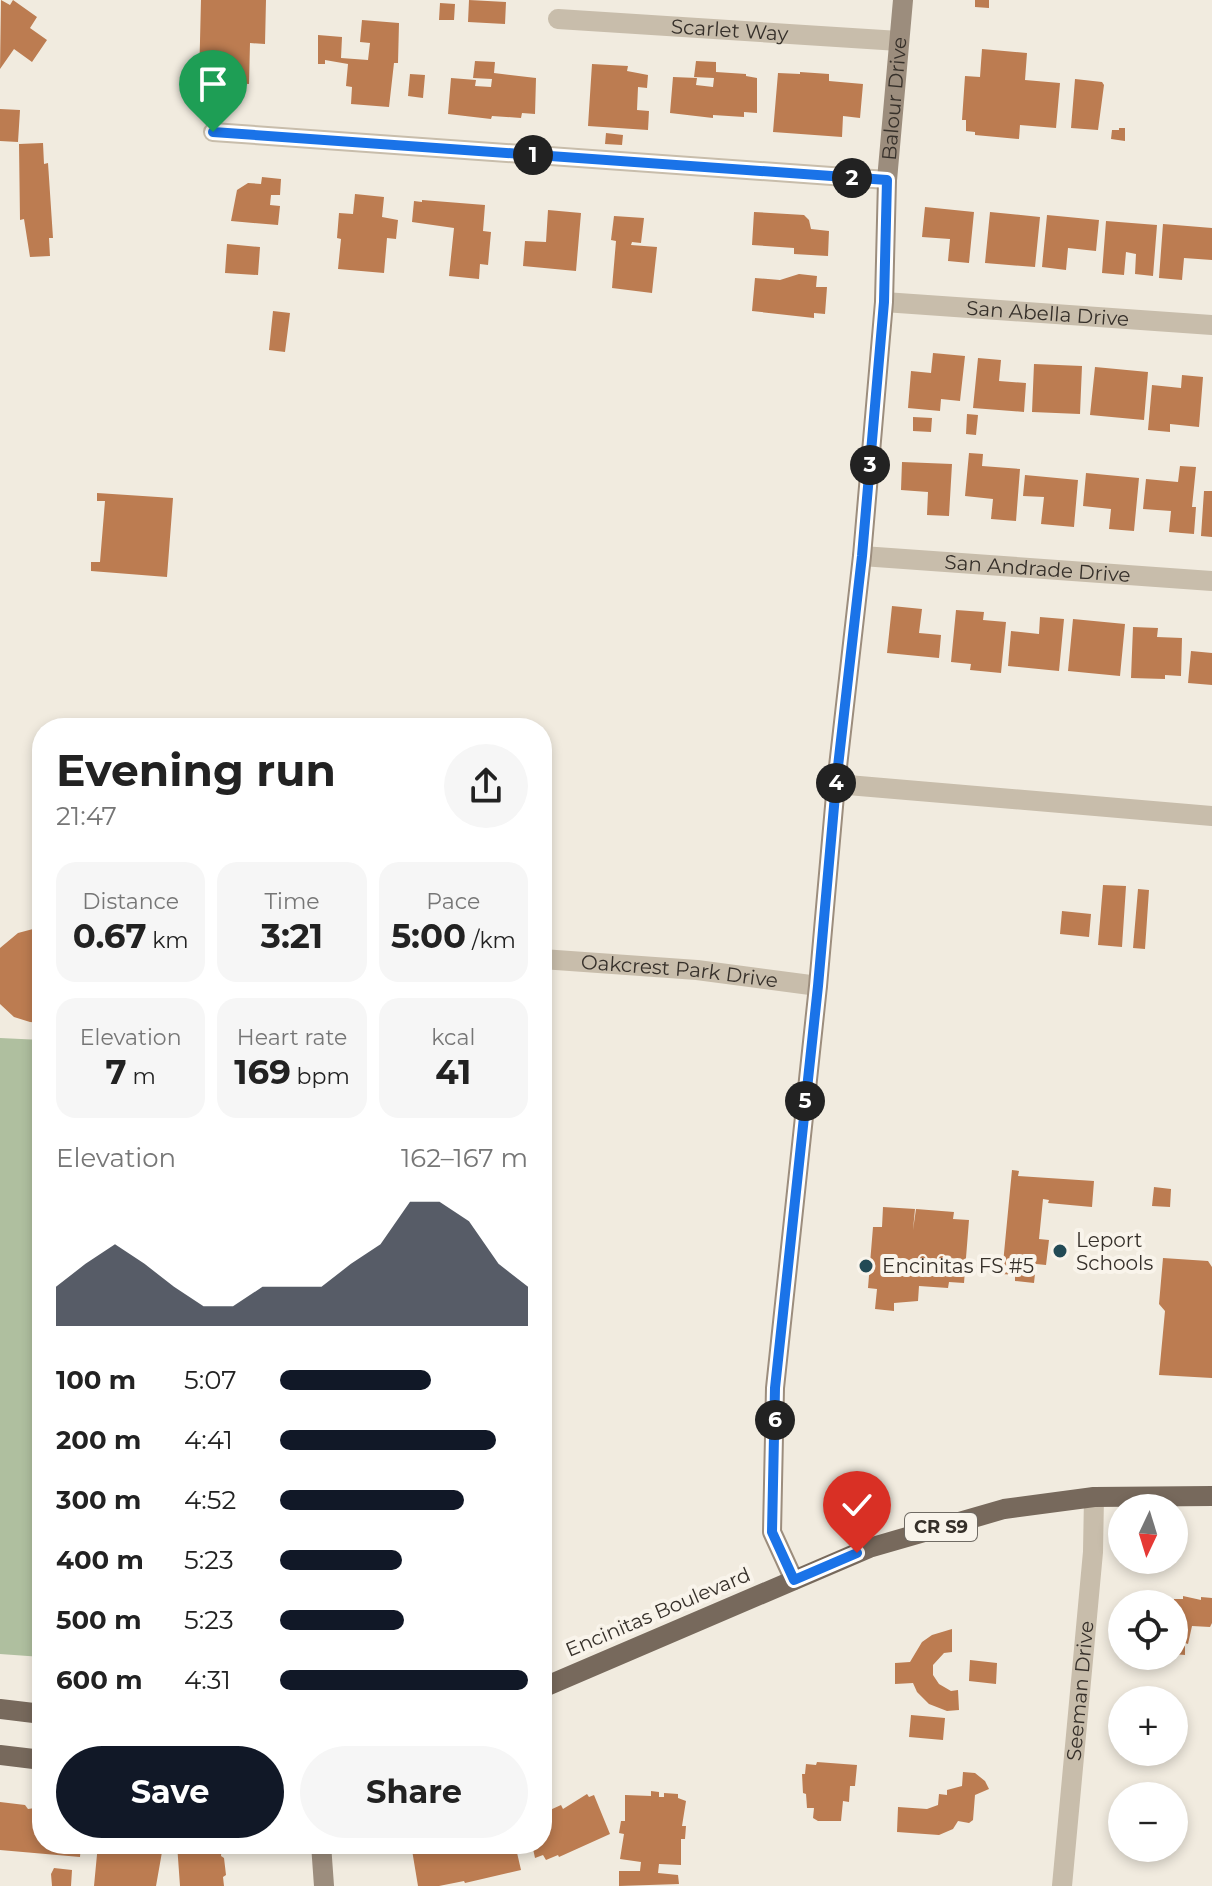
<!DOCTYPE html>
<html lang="en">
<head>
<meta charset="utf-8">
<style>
	:root { --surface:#fff; --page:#f6f6f6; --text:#222; --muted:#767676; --accent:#111827 }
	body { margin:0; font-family:Montserrat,sans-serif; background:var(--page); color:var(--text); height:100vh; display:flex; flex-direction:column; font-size:30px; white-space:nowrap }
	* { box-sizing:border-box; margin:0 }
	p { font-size:26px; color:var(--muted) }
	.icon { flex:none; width:44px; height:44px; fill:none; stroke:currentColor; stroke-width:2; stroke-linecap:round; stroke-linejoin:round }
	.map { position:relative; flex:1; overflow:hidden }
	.side { position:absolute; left:32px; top:718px; width:520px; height:1136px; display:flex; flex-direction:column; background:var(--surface); border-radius:32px; box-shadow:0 4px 12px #0003 }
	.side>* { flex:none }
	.needle { width:52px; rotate:184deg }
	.buttons { position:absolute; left:1108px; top:1494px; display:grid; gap:16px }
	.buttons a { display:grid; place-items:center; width:80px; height:80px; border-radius:50%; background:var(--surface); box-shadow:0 4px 12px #0003; font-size:40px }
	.pin { position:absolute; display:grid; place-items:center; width:68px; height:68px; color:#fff; margin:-82px -34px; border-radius:50% 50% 50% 0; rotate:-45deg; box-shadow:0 0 8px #0007 }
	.pin .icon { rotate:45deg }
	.km { position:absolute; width:40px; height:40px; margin:-20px; border-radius:50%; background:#222; color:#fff; font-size:22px; line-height:40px; text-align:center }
	.round { display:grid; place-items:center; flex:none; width:84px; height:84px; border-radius:42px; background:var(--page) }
	.head { display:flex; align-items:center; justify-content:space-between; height:136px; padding:0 24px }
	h1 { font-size:44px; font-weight:700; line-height:60px }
	.figures { display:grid; grid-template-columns:repeat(3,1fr); gap:12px; height:136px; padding:8px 24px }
	.figures div { display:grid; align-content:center; border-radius:20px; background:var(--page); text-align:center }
	.figures b { font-size:34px; font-weight:700 }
	.figures small { font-size:22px; font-weight:400 }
	.figures p { font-size:22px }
	.chart { height:224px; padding:16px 24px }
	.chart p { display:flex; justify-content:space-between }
	.chart svg { width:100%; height:144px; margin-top:8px; fill:var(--accent); opacity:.7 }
	.primary-button { display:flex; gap:16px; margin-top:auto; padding:16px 24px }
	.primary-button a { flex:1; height:92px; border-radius:48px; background:var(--accent); color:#fff; font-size:32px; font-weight:700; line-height:92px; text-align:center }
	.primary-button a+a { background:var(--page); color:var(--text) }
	ul { padding:0 24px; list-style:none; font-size:26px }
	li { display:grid; grid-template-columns:128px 96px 1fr; align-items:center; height:60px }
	li i { height:20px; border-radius:10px; background:var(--accent) }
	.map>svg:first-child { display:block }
	.green { fill:#afbf9f }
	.building { fill:#bc7c51 }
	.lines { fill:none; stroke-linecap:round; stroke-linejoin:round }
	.street { stroke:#c8bdab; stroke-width:20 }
	.secondary { stroke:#9c8d7d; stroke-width:20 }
	.primary { stroke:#77695c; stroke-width:20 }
	.route-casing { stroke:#fff; stroke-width:16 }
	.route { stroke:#1a73e8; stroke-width:10 }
	.poi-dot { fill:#224a55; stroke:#f9f4eb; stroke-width:3 }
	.labels { text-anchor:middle; stroke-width:8; stroke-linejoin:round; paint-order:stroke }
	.shield { fill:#f9f4eb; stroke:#706b64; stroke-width:2 }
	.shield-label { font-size:18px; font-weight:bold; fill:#36302a }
	.street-label { font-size:20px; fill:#36302a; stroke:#f9f4eb }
	.poi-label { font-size:20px; fill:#36302a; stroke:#f9f4eb; text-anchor:start }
</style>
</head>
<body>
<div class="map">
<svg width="1212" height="1886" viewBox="0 0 1212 1886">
	<rect width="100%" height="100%" fill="#f1ebdf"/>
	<path class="green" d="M0,1038L42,1040V1657L0,1654Z"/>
	<path class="building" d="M1,0L10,5L13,0L37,17L30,28L47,40L32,62L14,49L0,69Z
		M201,0H266L265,44L250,43L249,84L199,82Z
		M469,0L506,2L505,24L468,22Z
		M975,0H989V8L975,7Z
		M440,3L455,4L454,20H439Z
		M362,20L399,23L398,63H394L389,107L351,104L352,87L346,86L348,64L325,60V64H318V35L342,37L341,58L368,60L370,43L360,42Z
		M982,49L1027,53L1025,80L1060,83L1056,128L1020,125L1019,139L975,135V132L966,131V120H962L965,76L980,77Z
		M475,61L495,62L494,73L536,78L535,114L522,113L521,118L492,116L491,119L448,114L451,78L476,80L475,86L491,87L492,79L473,78Z
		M696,61L716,62V72L746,74V76L757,78V113L744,112V117L713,115V118L670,113L673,77L697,78L696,85L713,87L714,78L694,77Z
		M592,64L628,66L627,71L648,75L647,88L638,87L637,110L649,111L648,130L588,126Z
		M800,72L829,74V81L863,84L860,118L843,116L842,137L773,132L778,73L800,74Z
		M410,74L425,75L423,98L408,96Z
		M1075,79L1102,82L1104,85L1098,130L1071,128Z
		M0,109L20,110L18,142L0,141Z
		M1119,128H1125V141L1111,139L1112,130H1119Z
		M606,133L623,135L622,145L605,144Z
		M43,143L44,164L48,163L53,238H49L50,256L30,257L24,219L20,220L19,144Z
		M262,177L281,179L280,195H271L270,205L280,206L278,225L231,221L237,190L248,183L261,184Z
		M355,194L384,197L382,217L398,220L396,239L387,238L384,273L338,269L341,239L337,238L339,213L353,214Z
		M422,200L485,205L483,231L491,232L488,265L480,264L479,279L449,276L454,228L412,222L414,201L422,202Z
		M925,207L974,212L969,263L948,261L950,239L922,237Z
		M548,210L581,213L576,271L523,266L525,241L546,242Z
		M754,212L804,215L809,220L811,229L829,231L828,256L794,254V248L752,245Z
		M990,212L1040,217L1035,267L985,263Z
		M1047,215L1099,220L1096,251L1068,248L1066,270L1042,267Z
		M614,216L644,218L641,243L632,242L631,245L657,247L652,293L612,288L616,241L611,240Z
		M1106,221L1157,225L1153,276L1135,274L1136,254L1126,252L1124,275L1102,273Z
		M1163,224L1212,228V260L1184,258L1182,280L1159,278Z
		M227,244L260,247L258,275L225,273Z
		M799,274L817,276L816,287H827L825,314L814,313V318L752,311L755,278L780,280Z
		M273,311L290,313L285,352L269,350Z
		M933,353L965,356L960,401L941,399L940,411L908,408L911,371L931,373Z
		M978,358L1001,360L999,381L1026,383L1024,412L973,408Z
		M1034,364L1082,366L1080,414L1032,412Z
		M1095,367L1148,372L1144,420L1090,415Z
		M1182,375L1203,377L1199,427L1170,424V432L1148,430L1152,385L1181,388Z
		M967,414L978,415L976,435L966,434Z
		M913,417L932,418L931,432L913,431Z
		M969,453L983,454L982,466L1020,469L1016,521L991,519L993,499L965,496Z
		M902,462L952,464L949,516L927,515L928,492L901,490Z
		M1180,466L1196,467L1192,507H1196L1194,534L1169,532L1171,511L1143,509L1146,479L1178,482Z
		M1086,473L1139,478L1134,531L1109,529L1111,509L1083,506Z
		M1025,475L1078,480L1074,527L1041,524L1044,497L1023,496Z
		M1204,491H1212V537L1201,536Z
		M97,493L173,498L167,577L91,571V562H100L105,501H97Z
		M892,606L922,609L919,633L941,635L939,658L887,653Z
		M956,610L984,612L983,620L1006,622L1001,673L970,670L971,664L951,662Z
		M1040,617L1064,619L1059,671L1008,666L1011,631L1039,634Z
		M1073,619L1125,624L1120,676L1068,671Z
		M1133,627L1158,628L1157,637L1182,638L1181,676L1165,675V679L1131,678Z
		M1191,651L1212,653V685L1188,683Z
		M1103,885L1126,886L1122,947L1098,945Z
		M1138,889L1149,890L1145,949L1133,948Z
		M1062,911L1091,914L1089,937L1060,934Z
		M33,929H42V1023L30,1022L14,1017L0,1004V948L18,933Z
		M1012,1170L1019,1171L1018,1176L1094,1181L1092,1207L1048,1203L1049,1200L1043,1199L1039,1239L1049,1240L1046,1265L1036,1264L1034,1283L1015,1281V1275L1002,1274Z
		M1154,1187L1171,1189L1170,1207L1152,1206Z
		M883,1207L915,1209L913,1230L916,1209L954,1212L953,1219L969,1220L964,1283L949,1282L948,1288L919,1286L918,1301L894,1303V1311L875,1309L877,1289L868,1288L873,1227H882Z
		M1163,1258L1208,1261L1212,1267V1378L1159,1375L1165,1311L1159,1304Z
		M1183,1596L1201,1600V1597L1212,1598V1623L1210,1627L1192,1626L1188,1644L1185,1643V1655L1174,1654V1604H1163L1164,1599L1174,1602V1599H1183Z
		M952,1629V1652L944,1653L933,1665V1675L939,1684L951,1691L958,1690L959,1710L947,1711L929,1704L917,1692L913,1683L895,1684V1663L910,1662L922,1642L932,1635Z
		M970,1660L997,1663L996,1684L969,1681Z
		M911,1715L945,1718L943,1740L909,1737Z
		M817,1762L857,1765L855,1786H850L849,1802L843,1801L841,1821H818L813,1818L814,1808H807L806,1794L803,1793L802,1774H805L806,1764L816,1765Z
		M963,1772L975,1773L985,1781L989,1789L975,1795L973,1820L969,1823L958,1821L953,1829L939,1835L897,1832L898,1807L927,1809L938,1805L939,1794L947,1795V1790L962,1786Z
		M651,1791L659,1792V1797H664V1793L678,1794V1798L686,1801L682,1826H686L685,1839H681V1865L659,1864L658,1873L678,1875L679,1884L619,1886V1871H640L641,1862L620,1859L624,1834L619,1833L621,1821H625V1795L651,1796Z
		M587,1794L589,1797L594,1795L610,1834L559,1857L558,1855L546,1860L543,1855L535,1858L532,1844H542V1818L551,1813L550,1810L561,1805L563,1809Z
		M0,1802L25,1805L28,1809L42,1807V1844H81L80,1857L0,1850Z
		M98,1844H160L159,1852H162L156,1886H94Z
		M177,1844H222L221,1856L224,1858L226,1875L223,1877L224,1886H180Z
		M422,1844H515L521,1870L465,1883L464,1881L439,1886H418L412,1850Z
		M54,1868L72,1870L71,1886H52L51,1874Z"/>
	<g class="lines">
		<g class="street">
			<path id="s1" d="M558,19L899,41"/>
			<path d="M213,132L887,180"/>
			<path id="s2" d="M884,302L1212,325"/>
			<path id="s3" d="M862,556L1212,581"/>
			<path d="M836,784L1212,816"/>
			<path id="s4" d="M542,959L697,970L818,986"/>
			<path id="s5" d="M1062,1886L1093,1552L1094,1497"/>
		</g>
		<g class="secondary">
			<path id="s6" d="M794,1580L772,1532L775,1388L818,986L836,784L862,556L884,302L887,180L903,0"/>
			<path d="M321,1844L324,1886"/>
		</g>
		<path class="primary" d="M542,1688L869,1548L1004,1509L1094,1497L1212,1496
			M0,1709L42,1714
			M0,1755L42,1760"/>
	</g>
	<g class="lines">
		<defs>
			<path id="route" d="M213,132L887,180L884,302L862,556L836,784L818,986L775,1388L772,1532L794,1580L857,1553"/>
		</defs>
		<use href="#route" class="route-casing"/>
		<use href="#route" class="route"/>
	</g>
	<g class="poi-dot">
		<circle cx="1060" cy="1251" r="8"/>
		<circle cx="866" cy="1266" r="8"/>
	</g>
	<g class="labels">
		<rect class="shield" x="905" y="1513" width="72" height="28" rx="6"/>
		<g class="shield-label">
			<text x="941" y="1533">CR S9</text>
		</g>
		<g class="street-label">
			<text dy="7" stroke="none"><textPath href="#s1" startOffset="172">Scarlet Way</textPath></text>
			<text dy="7" stroke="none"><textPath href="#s6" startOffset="1492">Balour Drive</textPath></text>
			<text dy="7" stroke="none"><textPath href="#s2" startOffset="164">San Abella Drive</textPath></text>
			<text dy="7" stroke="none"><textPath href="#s3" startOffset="176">San Andrade Drive</textPath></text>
			<text dy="7" stroke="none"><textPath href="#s4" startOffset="138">Oakcrest Park Drive</textPath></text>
			<text transform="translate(658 1612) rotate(-23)" y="7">Encinitas Boulevard</text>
			<text dy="7" stroke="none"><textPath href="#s5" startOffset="196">Seeman Drive</textPath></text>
		</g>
		<g class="poi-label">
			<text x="1076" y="1247">Leport<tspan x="1076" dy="23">Schools</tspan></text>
			<text x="882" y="1273">Encinitas FS #5</text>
		</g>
	</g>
</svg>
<div class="buttons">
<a><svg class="needle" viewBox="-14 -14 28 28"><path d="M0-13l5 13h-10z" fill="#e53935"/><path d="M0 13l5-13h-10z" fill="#767676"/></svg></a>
<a><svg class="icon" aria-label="locate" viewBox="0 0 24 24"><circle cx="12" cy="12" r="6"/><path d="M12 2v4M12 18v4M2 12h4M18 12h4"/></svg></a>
<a>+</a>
<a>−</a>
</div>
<div class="pin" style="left:213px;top:132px;background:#1e9e55"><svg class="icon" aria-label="arrive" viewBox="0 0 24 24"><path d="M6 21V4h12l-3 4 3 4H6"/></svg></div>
<div class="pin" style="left:857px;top:1553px;background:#d93025"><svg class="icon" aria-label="check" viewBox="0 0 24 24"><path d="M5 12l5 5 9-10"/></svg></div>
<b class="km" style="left:533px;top:155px">1</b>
<b class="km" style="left:852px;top:178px">2</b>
<b class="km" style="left:870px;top:465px">3</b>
<b class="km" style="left:836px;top:783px">4</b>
<b class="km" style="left:805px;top:1101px">5</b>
<b class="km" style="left:775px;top:1420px">6</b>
<section class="side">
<div class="head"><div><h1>Evening run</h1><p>21:47</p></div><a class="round"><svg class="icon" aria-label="share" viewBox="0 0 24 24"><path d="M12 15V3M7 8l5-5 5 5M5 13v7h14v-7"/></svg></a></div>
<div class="figures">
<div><p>Distance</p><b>0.67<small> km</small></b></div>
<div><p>Time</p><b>3:21</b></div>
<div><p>Pace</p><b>5:00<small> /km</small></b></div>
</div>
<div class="figures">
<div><p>Elevation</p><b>7<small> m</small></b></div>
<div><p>Heart rate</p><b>169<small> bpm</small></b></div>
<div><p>kcal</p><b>41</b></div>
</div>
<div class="chart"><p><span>Elevation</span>162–167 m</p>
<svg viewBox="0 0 160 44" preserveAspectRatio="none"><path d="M0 44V32L10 25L20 19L30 25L40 32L50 38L60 38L70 32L80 32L90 32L100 25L110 19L120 6L130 6L140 12L150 25L160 32V44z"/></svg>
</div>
<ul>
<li><b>100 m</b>5:07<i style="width:61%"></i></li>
<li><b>200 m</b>4:41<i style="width:87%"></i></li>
<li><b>300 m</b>4:52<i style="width:74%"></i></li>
<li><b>400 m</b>5:23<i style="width:49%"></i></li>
<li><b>500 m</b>5:23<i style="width:50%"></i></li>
<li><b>600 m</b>4:31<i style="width:100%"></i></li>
</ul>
<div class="primary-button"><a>Save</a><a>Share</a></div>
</section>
</div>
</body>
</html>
